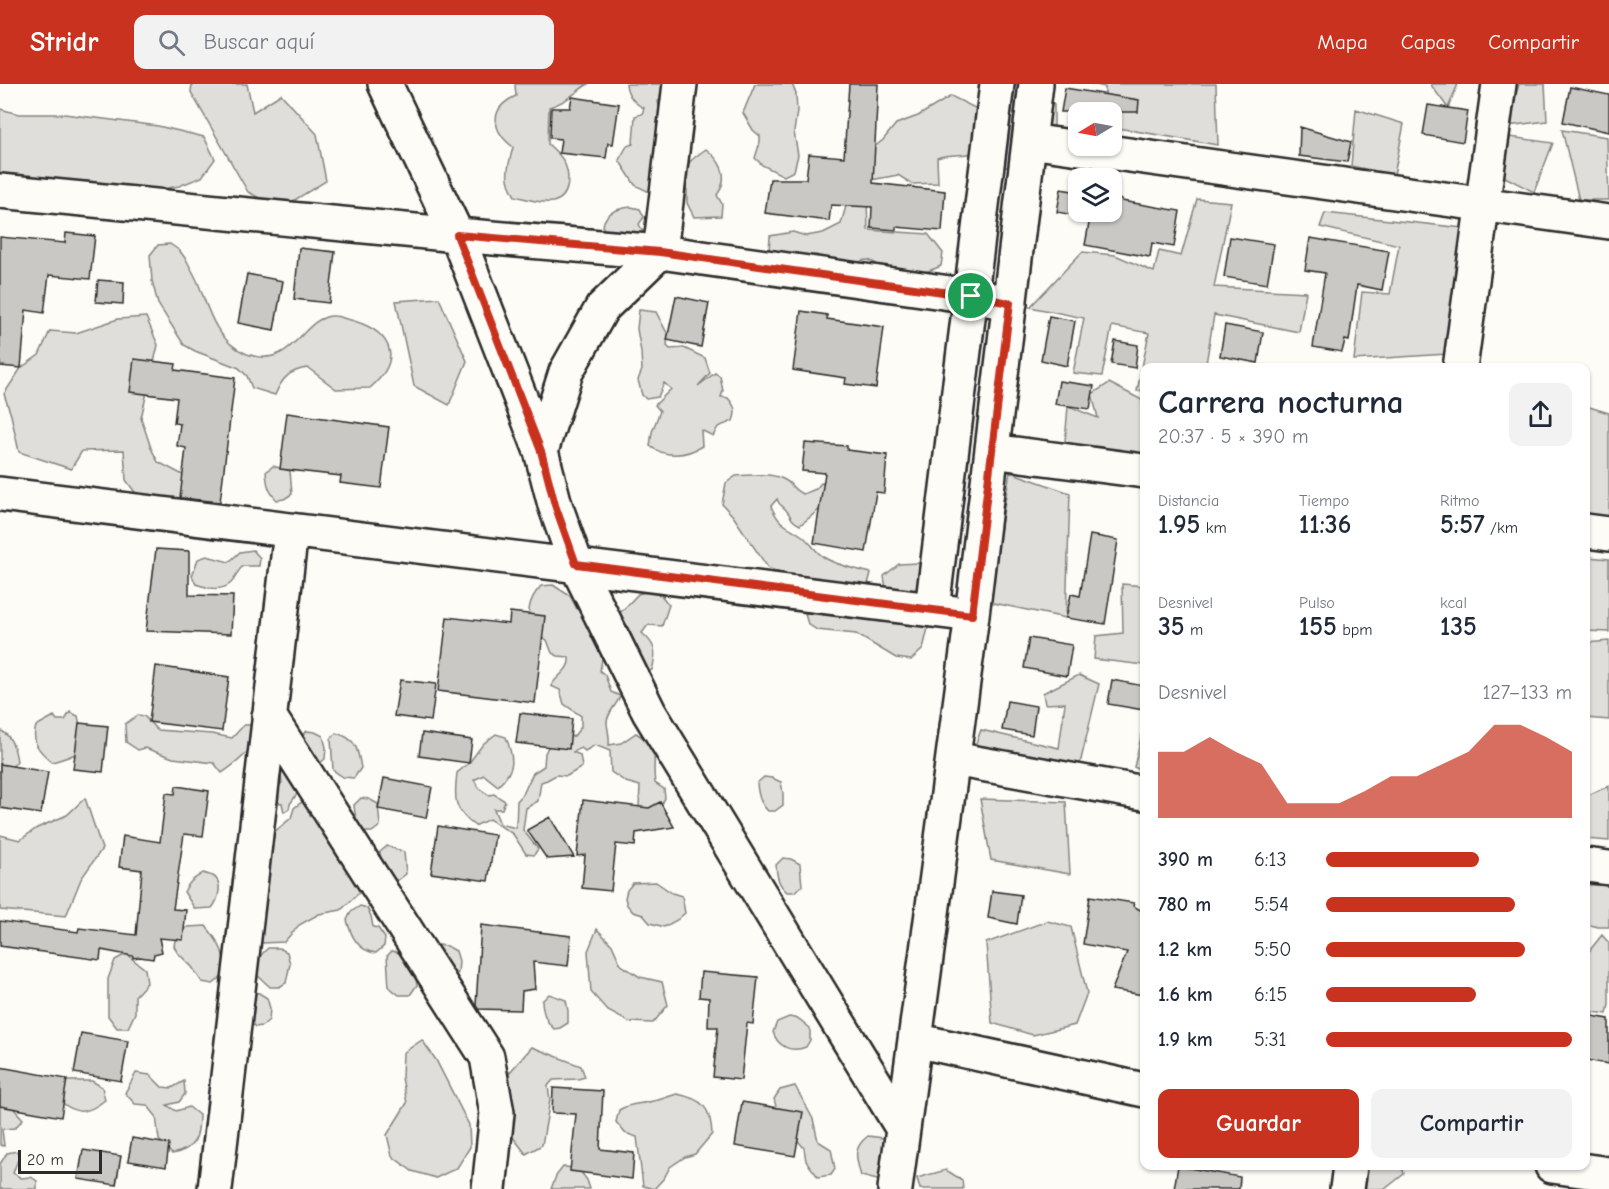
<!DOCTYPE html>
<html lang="es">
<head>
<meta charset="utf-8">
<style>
	:root { --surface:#fff; --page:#f2f2f3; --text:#1f2937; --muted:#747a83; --accent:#c8321e }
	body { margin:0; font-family:"Comic Neue",sans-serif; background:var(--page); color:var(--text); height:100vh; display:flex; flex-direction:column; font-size:22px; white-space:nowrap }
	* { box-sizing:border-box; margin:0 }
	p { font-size:20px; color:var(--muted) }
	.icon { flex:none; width:33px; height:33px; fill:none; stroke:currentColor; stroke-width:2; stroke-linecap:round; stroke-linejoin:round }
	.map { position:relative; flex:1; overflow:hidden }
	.side { position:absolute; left:1140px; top:279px; width:450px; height:807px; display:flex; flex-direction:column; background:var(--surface); border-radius:12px; box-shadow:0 2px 4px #0004 }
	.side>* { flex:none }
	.needle { width:39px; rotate:260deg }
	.tools { position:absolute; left:1068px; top:18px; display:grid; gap:12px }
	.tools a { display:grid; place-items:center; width:54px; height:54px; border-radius:12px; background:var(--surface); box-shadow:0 2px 4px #0004; font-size:30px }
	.scale { position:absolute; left:18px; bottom:15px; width:84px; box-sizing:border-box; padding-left:6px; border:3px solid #2b2b2b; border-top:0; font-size:16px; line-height:21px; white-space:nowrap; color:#2b2b2b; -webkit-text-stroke:4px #fdfcf7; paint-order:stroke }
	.pin { position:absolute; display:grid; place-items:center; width:51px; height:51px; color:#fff; margin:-26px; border:3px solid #fff; border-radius:50%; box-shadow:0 2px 6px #0007 }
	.round { display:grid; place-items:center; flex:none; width:63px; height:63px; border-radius:12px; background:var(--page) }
	.summary { display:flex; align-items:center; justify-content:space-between; height:102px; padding:0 18px }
	h1 { font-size:33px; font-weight:700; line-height:45px }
	.stats { display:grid; grid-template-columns:repeat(3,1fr); gap:9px; height:102px; padding:6px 18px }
	.stats div { display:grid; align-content:center }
	.stats b { font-size:26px; font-weight:700 }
	.stats small { font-size:16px; font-weight:400 }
	.stats p { font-size:16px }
	.chart { height:168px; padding:12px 18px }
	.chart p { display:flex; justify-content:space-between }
	.chart svg { width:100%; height:108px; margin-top:6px; fill:var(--accent); opacity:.7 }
	.button { display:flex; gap:12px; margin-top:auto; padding:12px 18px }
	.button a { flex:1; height:69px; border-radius:12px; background:var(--accent); color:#fff; font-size:24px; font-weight:700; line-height:69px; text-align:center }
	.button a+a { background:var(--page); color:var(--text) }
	ul { padding:0 18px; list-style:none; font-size:20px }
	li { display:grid; grid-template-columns:96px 72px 1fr; align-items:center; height:45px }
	li i { height:15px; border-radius:8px; background:var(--accent) }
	header { display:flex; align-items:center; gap:36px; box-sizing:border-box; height:84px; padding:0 30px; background:var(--accent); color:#fff }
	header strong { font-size:28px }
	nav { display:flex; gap:33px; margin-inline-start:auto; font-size:21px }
	.search { width:420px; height:54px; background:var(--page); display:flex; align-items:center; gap:15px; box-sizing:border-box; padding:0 21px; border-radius:12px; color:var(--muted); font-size:22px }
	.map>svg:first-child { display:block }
	.green { fill:#dfdeda; stroke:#858482; stroke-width:1.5 }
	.building { fill:#c9c8c4; stroke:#2b2b2b; stroke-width:1.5 }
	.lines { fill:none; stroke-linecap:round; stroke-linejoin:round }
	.minor-casing { stroke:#2b2b2b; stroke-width:38 }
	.minor { stroke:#fdfcf7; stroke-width:33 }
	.route-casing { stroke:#fff; stroke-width:12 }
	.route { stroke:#c8321e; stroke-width:8 }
</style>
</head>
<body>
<header>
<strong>Stridr</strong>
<div class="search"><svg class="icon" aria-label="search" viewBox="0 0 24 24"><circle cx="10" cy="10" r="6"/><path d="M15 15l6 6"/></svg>Buscar aquí</div>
<nav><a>Mapa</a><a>Capas</a><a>Compartir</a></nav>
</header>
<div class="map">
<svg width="1609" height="1105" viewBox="0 0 1609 1105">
	<rect width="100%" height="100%" fill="#fdfcf7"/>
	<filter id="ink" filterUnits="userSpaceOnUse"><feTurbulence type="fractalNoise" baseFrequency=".0167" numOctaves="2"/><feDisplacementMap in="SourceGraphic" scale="12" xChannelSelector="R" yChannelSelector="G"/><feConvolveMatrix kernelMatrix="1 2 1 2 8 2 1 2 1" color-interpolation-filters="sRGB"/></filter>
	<g filter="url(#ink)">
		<path class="green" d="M192,0H247L253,28L281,10L317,50L326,97L280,125L248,108L191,8Z
			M515,0H588C574,9 565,19 549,23L548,60C553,65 561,71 564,78C570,91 571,114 553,118C541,120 527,115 515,112C503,92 508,85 513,63C491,46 489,24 516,12Z
			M626,0H672L664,15L658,17L659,23L663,27L659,102L649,108L635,101L619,76L627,62L633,60L635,32L642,30L644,24C635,20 627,11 626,0Z
			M755,0H792L796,10L797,27L794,48L798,71L794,87L784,92L762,81L755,74L760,58V52L753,46L743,29Z
			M992,0H1035L1054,20V61L1012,82L1002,84L974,69C961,72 950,69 937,74L938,99L912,100L898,91L871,96L867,115L868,146L928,150L943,169L941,182C928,188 900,197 887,187C881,183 875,177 867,176C862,176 857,179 853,180C842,180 825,177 817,171L803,172L769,168L770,152L793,148L806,152L823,149L841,140L859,75L883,56L896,40L918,32L951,12L979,26Z
			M1091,0H1216L1218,61L1112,43V28H1105V3Z
			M1458,0L1448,24L1431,1V0Z
			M1519,0H1545L1547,37L1507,42Z
			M0,25L19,30H64L112,36L158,42L204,53L215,75L202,93L179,102L157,106H135L113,100L87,97L0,95Z
			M1356,25L1404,40L1394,91L1351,82Z
			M1562,46L1607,53L1609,116H1579Z
			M1510,53L1553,59L1534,108L1503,92Z
			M706,65C722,78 730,93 717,111L722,120L721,132L694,133L687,119V106L681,97C683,81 693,74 706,65Z
			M1197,115L1231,118L1214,203L1306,208L1299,248L1214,231L1206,280L1239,283L1144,284V306L1137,307L1149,249L1112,242L1102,292L1073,289L1084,234L1030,223L1082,168L1115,171L1154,188L1159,167L1181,172Z
			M631,123L640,125L644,133L639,140L645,152L603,149C601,130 614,125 631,123Z
			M1325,129L1463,144L1447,270L1354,276L1362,208L1390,210L1399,161L1320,143Z
			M170,160L180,167L187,177C191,185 196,193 199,201C209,228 217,258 247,270C294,287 302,231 334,232C338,232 343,234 347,235C388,245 407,272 370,304L336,305L308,284C290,286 282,294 275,311L252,304L247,292L239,284L195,267L184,261L158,220L152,197L150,171L158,161Z
			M439,214L467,277L449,321L414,302L396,217Z
			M639,226L656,228L668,251L667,262L670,265L684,264L705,274L710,289L698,302L715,289L720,292L723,307L721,313L728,314C735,322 737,327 733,337L718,343L713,352L701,346L702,362C686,372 665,374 650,362L652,348L660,327L655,321L671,305L664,299L658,313L646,315L642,311L638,296L642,286L641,268L637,245Z
			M146,233L158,261L141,334L151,364L158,378L183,391L188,418L150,429L126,396L124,366L82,367L71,385L19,368L11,331L4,310L21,284L39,271L50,247L76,249L118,235Z
			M1109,299L1142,316L1144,331V371L1064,369L1068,322L1098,334L1092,310Z
			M1586,322L1609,329V443L1586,436Z
			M273,382L290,387L292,410L284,415L277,416C268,407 267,400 266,388Z
			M1010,388L1070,409L1066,534L988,518Z
			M736,392C751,391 771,388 785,396C793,400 792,406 803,410L816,405L821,399L828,400L825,421L800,441C789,435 793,434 786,426C782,421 779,422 777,415L771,422C779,441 786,441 801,451C810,457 816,469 825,474C838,482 856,485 871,489L868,500L854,503H800L785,491L768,484L733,432L722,420L726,399Z
			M253,466L260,474L259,482H243C237,487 236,494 231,499C221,508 207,504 196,500L192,492L198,475L207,472L229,478L240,468Z
			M1588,473L1609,475V548L1586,547Z
			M918,479L926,487L928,544L923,565L911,576L896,574L856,550L817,546L808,540L805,530C822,521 841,532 859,535C864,535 869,535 874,535L886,505L884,492L899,480Z
			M1122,500L1144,502V581L1094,575L1096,552L1123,549Z
			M553,501L570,512L577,525L586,532L598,559L602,575L600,587L605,591L611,608L620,612C617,621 606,630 607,640C608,647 610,654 609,661L621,659L636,649C663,665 651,675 655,699L664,705L665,714L659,726L651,729L639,723L640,702L626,698L611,688L610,667L595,661L585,667L581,664L573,668L580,671L582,683L567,692L556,691L547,696L541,698L538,717L526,724L523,746L538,765L534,771L526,770L513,750L489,735L475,742C453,726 454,714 457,689L469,679L483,660L496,650L506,653C514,675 516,685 498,702L484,691L474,696L480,705L489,711L494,710L505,717L502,725H494L500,740L516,744L517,717L523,710L533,689L544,682L545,669L552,656L574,652L581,643V632L564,620L560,606L551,602C557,591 571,586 569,573L558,572L552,569L547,556L532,548C527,529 527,517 541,502Z
			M656,505L669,521L662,542L648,541L642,549C656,561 657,568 652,586L639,592L608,530L622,527L638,510Z
			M1609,557V636L1586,634V559Z
			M1079,591L1099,600L1079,684L1020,669L975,662L981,646L1059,664L1065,619L1045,620L1043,609Z
			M70,628L78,632L85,665C72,673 65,674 52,678C39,667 31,659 36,642L54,632L57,636H65Z
			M138,631L144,632L157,646L212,650L232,654L244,641H253C260,663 238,678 222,689L214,679L173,674L145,664L138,666L126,658L125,640Z
			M1144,640V688L1134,683Z
			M0,646C12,652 15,665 17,677L4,693L0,694Z
			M307,647L315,648L323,652L326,663L325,675L318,681L299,653Z
			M336,649C356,654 358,665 361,684L354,694L343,693L333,686L331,655Z
			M283,685L289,687L299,707L290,720L289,725L284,728L282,719L275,718L277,704L282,699L281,690Z
			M764,693L772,694L781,698L783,709V721L775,727H768C760,719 758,711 757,699Z
			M1609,702V757L1586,755V712Z
			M85,714L102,765L81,795L66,832L0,826V751L20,756L37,744L67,731Z
			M361,714L369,715L378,720L380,742L372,748H366C357,740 355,733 354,721Z
			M980,715L1066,718L1070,790L991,776Z
			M302,718L309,722L310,732L344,752L356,779L360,808L341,826L319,830L299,841L284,858L262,859L248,840L264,771L273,749L291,734L294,724Z
			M387,762L404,768L406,790L398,796H392L381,781L380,768Z
			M783,774L791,775L800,780L802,802L794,808H787C778,800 777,793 776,781Z
			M203,789C206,790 210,791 213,792C224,798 218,817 212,824L195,825L184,808C188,798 194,795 203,789Z
			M656,798L672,809L682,812L685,829L677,836L664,843L650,839L643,831L633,828L627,821L625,814L627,806L633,799Z
			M1586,801H1609V843H1598L1586,840Z
			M360,822L367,824L371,832L373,843L378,844L385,854L384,862L376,869C358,867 351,852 347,836L351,828Z
			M1047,837L1071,843L1087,909L1075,941L1033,951L992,939L986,859Z
			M206,842C219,858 228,872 223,892L213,900L202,898L192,883L177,868L174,862L176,851L188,843Z
			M597,845L612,861L621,881L640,893L662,898L668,921L653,939L629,938L608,927L591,908L588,867Z
			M1602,851L1609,859V921L1607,930L1586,927V871Z
			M439,861L447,862L456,867L459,877L458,889L450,895L432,868Z
			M268,864H279L287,868L290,880L286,899L279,903H270L257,891C255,878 259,872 268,864Z
			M392,867C412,870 414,883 417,901L410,911H399L389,903L387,872Z
			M126,870L145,885L147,899L135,912V929L128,944H117L108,932V895L115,876Z
			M251,908L259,909L267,914L270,924L269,936L262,942L255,943L249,936Z
			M549,910L566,916L568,927V939L560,944L554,945C545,936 543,929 542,917Z
			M789,933L799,935L810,944V956L806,963C791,969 778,963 773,948L777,938Z
			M422,956L436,976L469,1041L470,1063L457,1084L436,1094L412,1087L392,1072L387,1051L407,1019L402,994L403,969Z
			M532,963L581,982L585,993L578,995L553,996L548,1002L550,1016L542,1061L526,1070L512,1052L513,1021L509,989Z
			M136,989L150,991L162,1003L172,1004L184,997L185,1010L179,1018L167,1021L176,1027L189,1023L199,1031C199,1053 196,1065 172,1070L159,1056L156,1032L147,1021L135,1020L125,1009Z
			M68,997H92L102,1003L105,1016C84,1033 73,1030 55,1012L57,999Z
			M795,1002L813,1035L818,1057L831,1065L835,1085L831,1091L818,1093L806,1077L804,1064L779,1034L774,1015L780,1006Z
			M677,1010C703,1015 711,1024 712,1050L695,1070L685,1073L670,1083L664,1094L654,1105L643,1102L637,1053L625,1049L616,1038L619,1026C632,1018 639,1021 653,1017C661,1016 669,1012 677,1010Z
			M0,1013L5,1015L23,1035L15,1044L2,1045L4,1062L0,1061Z
			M868,1052L891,1055L885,1098L861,1092C856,1074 852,1064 868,1052Z
			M17,1067L19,1073L13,1089L21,1094L31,1093L37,1097V1105H0V1080L7,1069Z
			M1338,1082H1402L1404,1090L1385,1105H1341Z
			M563,1083L578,1084L587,1096L590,1105H551L556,1092Z
			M946,1086L962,1096L963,1105H920L917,1094Z"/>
		<path class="building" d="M849,0H878L873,99L945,107L942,147L896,143V146L871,144L872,123L831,121L829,137L765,129L770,95H806L809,70L844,73Z
			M1570,3L1609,11V48L1563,38Z
			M1065,4L1139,16L1138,28H1061Z
			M572,13L619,20L613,60L608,59L606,74L559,69L561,55L550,54L551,24H570Z
			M1428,21L1468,27L1463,58L1423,51Z
			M1300,43L1351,58L1347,78L1299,72Z
			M1061,105L1078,108V128H1112V113L1122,115V117L1180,127L1174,163L1152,159L1150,173L1085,161L1090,134L1057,128Z
			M66,149L95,152L90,195L49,191L44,229L26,226L21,284L0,282V153L65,159Z
			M1230,153L1274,160L1267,200L1224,193Z
			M1310,154L1389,167L1382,206L1357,201L1349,257L1345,256L1342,268L1313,263L1325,189L1305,186Z
			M299,164L335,168L329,219L294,215Z
			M247,190L283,197L274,246L238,239Z
			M98,196L124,198L123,220L96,218Z
			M676,212L709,219L701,263L667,256Z
			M801,227L827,231V235L884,243L876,304L845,300L846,294L793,286Z
			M1049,232L1075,237L1067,282L1041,276Z
			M1225,241L1263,248L1258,279L1220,272Z
			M1115,257L1138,261L1135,284L1111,280Z
			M134,275L176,280L175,286L235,294L220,418L180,414L186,364L177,362L180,340L174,339L177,314L130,308Z
			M1059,297L1094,302L1090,325L1055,320Z
			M287,329L389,343L381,404L340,399L341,392L280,385Z
			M805,359L847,362V366L887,371L884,409L876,408L866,468L814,459L825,389L802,387Z
			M1090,451L1118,456L1105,540L1066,534L1071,510L1080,512Z
			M156,465L189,467V511L233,512L231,550L146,547Z
			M510,528L545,532L535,619L438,607L447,533L509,540Z
			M1029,554L1072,561L1067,592L1024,584Z
			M156,582L229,593L222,647L149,638Z
			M400,596L436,600L431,637L394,632Z
			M1112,596L1144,602V626L1108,620Z
			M1007,617L1036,622L1032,651L1002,646Z
			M520,629L572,635L569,665L516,659Z
			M79,639L108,642L103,688L73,685Z
			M422,649L472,656L469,679L419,672Z
			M0,680L48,688L41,730L0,724Z
			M384,694L432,703L426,734L378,725Z
			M176,702L209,707L203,752L184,750L173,825L186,826L183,856L159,854L162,868L154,870L153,875L140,873L133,874V872L101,866L100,876L0,862V837L78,848L79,844L136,851L142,786L119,783L123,752L160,758L166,709L175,710Z
			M583,716L649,724L660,718L674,743L636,749L635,762L616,760L611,807L582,804L585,771L577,772Z
			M550,733L574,773L547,775L527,746Z
			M438,742L495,751L488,797L431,789Z
			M992,807L1021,811L1017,840L988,834Z
			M1090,812L1134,819L1133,822L1144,828V911L1112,906L1127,868L1083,860Z
			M481,841L571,852L568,882L533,878L535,905L522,907L521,926L478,925L476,921Z
			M701,888L758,893L753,940L747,939L741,996L713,993L718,943H708L709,914L699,913Z
			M1586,931L1609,935V980L1586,976Z
			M81,949L128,957L121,997L74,989Z
			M0,983L67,995L61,1033L0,1022Z
			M553,1004L603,1007L600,1065L634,1069L632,1095L570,1087L576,1030L552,1029Z
			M742,1018L803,1028L795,1072L735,1062Z
			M132,1054L169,1060L166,1083L128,1077Z
			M83,1066L121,1072L116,1101L78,1095Z
			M1178,1082L1240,1093L1239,1105H1174Z"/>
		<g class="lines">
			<defs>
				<path id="minor" d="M385,0L457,151L541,367L555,421L576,480L649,628L903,1045
					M1029,57L1609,138
					M0,107L457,151L660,168L971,212L1010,219
					M1460,284L1499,0
					M541,367L566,288L602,224L660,168L680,0
					M992,367L1144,387
					M0,410L972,531
					M1586,447L1609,450
					M932,525L997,0
					M269,632L487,973L497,1029L489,1105
					M953,675L1144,709
					M1586,781L1609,784
					M915,956L1144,1006
					M1552,1082L1609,1090
					M215,1105L291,447
					M895,1105L972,531L1036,0
					M1347,1105L1350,1082"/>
			</defs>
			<use href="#minor" class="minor-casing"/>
			<use href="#minor" class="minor"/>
		</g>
	</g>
	<g class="lines" filter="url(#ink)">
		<defs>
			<path id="route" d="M457,151L660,168L971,212L1010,219L972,531L576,480L555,421L541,367Z"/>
		</defs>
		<use href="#route" class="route-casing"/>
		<use href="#route" class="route"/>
	</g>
</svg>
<div class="tools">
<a><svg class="needle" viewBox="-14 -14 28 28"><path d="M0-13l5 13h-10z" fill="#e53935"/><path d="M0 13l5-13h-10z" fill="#747a83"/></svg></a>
<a><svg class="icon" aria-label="layers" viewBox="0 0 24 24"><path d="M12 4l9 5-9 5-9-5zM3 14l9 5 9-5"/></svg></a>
</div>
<div class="scale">20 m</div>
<div class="pin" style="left:971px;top:212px;background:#1e9e55"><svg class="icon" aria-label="arrive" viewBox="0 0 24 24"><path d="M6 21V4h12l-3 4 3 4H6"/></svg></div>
<section class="side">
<div class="summary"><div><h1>Carrera nocturna</h1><p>20:37 · 5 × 390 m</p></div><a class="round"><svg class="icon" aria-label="share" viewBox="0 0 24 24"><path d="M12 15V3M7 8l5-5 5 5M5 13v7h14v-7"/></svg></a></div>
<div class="stats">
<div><p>Distancia</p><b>1.95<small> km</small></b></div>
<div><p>Tiempo</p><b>11:36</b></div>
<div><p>Ritmo</p><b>5:57<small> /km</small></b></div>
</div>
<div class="stats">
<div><p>Desnivel</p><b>35<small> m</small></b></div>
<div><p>Pulso</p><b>155<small> bpm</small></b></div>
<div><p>kcal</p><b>135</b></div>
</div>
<div class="chart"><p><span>Desnivel</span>127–133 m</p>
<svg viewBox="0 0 160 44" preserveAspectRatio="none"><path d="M0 44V17L10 17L20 11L30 17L40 22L50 38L60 38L70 38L80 33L90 27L100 27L110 22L120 17L130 6L140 6L150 11L160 17V44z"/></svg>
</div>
<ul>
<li><b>390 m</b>6:13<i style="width:62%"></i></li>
<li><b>780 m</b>5:54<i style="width:77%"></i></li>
<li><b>1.2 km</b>5:50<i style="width:81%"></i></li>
<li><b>1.6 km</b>6:15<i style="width:61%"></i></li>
<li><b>1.9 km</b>5:31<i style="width:100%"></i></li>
</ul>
<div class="button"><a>Guardar</a><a>Compartir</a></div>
</section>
</div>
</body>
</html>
